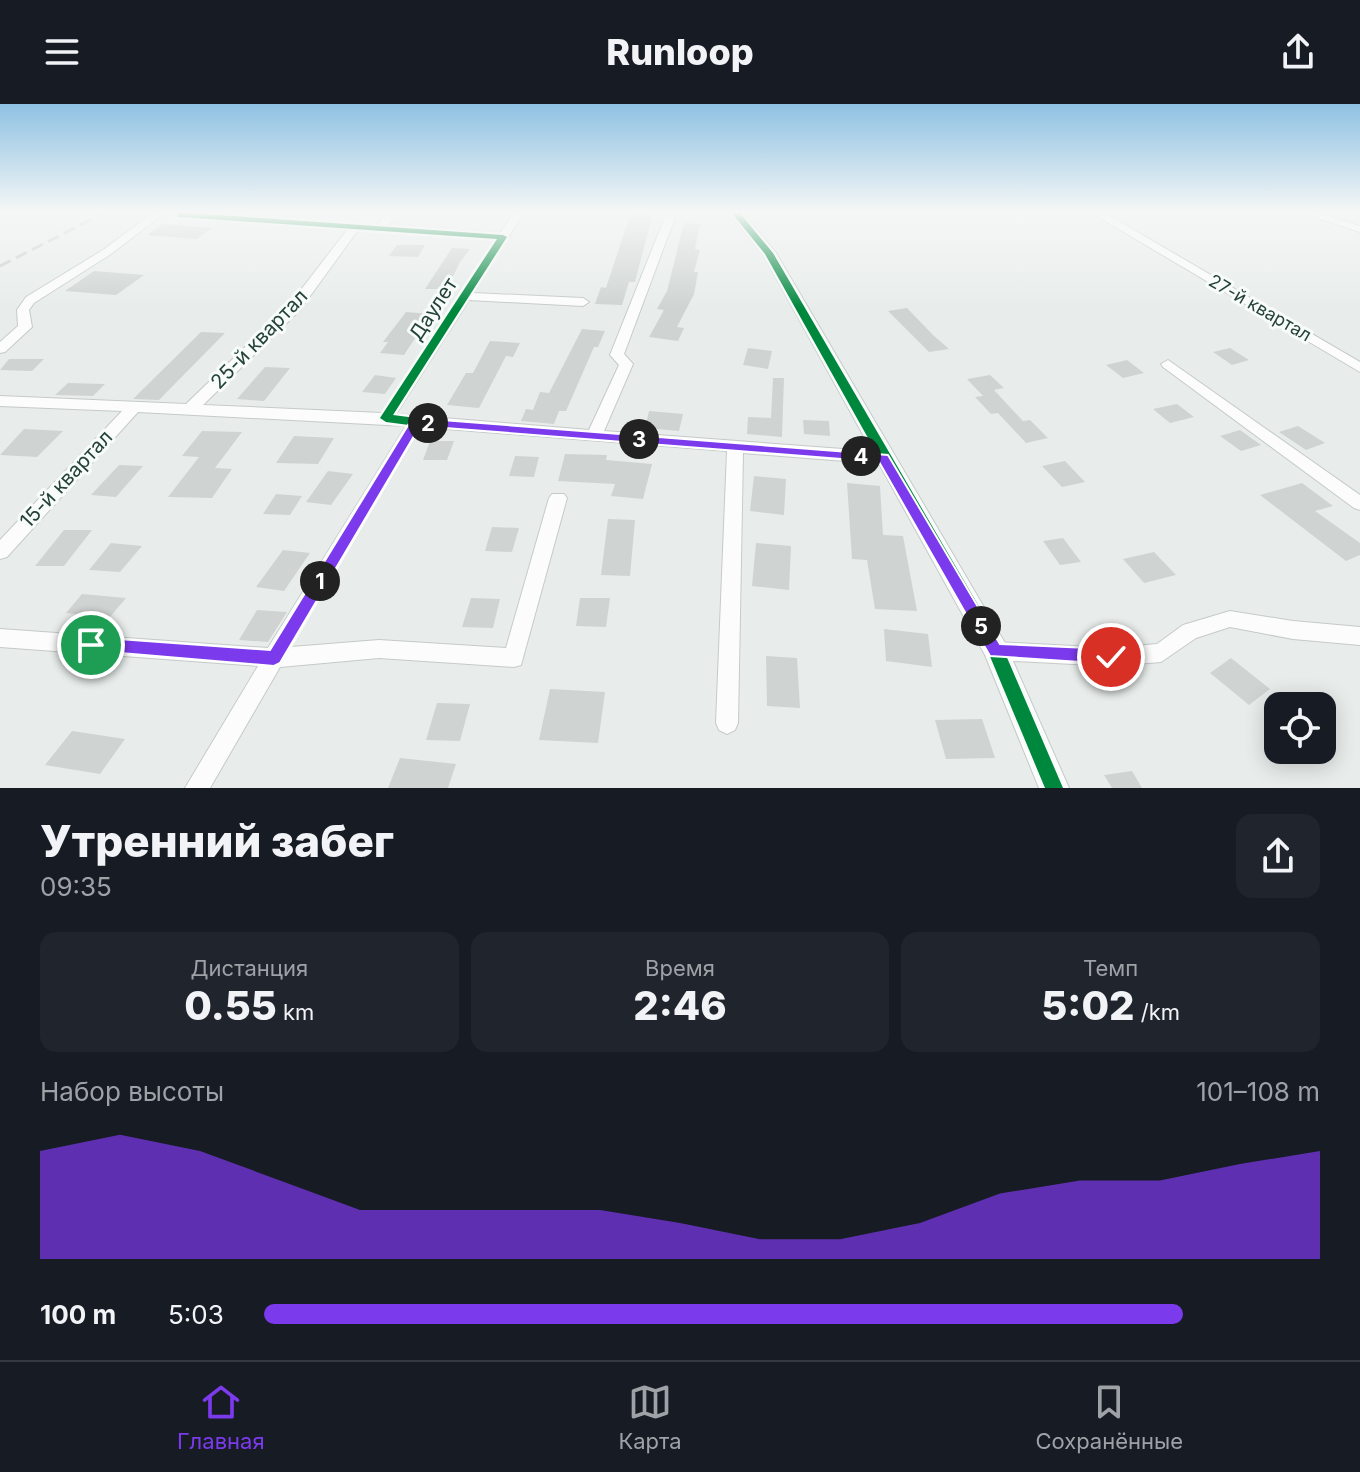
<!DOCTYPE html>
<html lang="ru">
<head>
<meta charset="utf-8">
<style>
	:root { --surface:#171b24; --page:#20242c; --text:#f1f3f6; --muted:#9ea1a6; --line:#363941; --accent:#7c3aed }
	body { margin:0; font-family:Inter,sans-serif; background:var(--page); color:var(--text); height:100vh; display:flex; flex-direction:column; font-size:30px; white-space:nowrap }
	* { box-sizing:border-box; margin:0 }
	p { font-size:26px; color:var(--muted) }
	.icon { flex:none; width:44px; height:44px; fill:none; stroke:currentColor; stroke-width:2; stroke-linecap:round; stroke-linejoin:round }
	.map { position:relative; height:684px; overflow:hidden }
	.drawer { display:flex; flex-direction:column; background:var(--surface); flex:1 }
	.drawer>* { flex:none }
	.fabs { position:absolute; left:1264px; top:588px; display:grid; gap:16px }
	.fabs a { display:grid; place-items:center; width:72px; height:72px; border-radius:16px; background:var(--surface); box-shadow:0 4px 20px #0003; font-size:40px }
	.pin { position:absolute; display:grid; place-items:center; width:68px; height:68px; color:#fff; margin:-34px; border:4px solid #fff; border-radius:50%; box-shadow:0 2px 8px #0007 }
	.km { position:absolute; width:40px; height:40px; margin:-20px; border-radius:50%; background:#222; color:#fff; font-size:22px; line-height:40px; text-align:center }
	.round { display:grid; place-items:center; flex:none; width:84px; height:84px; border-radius:16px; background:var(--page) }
	.head { display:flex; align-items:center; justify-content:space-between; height:136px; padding:0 40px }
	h1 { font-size:44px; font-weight:800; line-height:60px }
	.stats { display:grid; grid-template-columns:repeat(3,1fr); gap:12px; height:136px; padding:8px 40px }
	.stats div { display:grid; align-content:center; border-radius:16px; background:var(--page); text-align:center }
	.stats b { font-size:40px; font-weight:800 }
	.stats small { font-size:22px; font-weight:400 }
	.stats p { font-size:22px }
	.chart { height:224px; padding:16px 40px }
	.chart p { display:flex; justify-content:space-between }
	.chart svg { width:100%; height:144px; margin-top:8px; fill:var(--accent); opacity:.7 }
	ul { padding:0 40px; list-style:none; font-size:26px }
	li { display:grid; grid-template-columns:128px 96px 1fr; align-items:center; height:60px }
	li i { height:20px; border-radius:10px; background:var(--accent) }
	header { display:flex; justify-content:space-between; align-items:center; height:104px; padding:0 40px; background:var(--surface); font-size:36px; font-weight:800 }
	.menu { display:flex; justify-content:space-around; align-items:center; height:112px; border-top:2px solid var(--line); background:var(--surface); font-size:22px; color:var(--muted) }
	.menu a { display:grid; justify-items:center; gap:4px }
	.menu .on { color:var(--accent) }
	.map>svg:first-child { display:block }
	.building { fill:#cfd4d2 }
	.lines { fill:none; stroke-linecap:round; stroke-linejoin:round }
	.minor-casing { stroke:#c5cac8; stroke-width:2 }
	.tertiary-casing { stroke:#c5cac8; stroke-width:2 }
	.minor { fill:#fcfcfc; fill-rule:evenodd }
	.tertiary { fill:#fcfcfc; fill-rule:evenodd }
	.rail { stroke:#c9cdcc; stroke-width:3; stroke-dasharray:12 6; stroke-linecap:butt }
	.cycleway-casing { stroke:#f7fbf9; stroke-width:5 }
	.cycleway { fill:#00873e; fill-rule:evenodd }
	.route { fill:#7c3aed; stroke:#fff; stroke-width:2 }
	.labels { text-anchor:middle; stroke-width:6; stroke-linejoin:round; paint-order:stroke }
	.far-street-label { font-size:18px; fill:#24423a; stroke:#f7fbf9 }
	.street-label { font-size:20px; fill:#24423a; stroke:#f7fbf9 }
</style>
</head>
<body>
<header><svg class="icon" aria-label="menu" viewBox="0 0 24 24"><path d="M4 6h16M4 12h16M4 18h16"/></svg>Runloop<svg class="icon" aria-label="share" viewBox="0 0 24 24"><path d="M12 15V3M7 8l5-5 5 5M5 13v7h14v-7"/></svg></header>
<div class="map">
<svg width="1360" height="684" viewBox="0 0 1360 684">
	<rect width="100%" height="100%" fill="#e8edeb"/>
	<path class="building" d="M631,108L653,109L635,178H629L622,201L595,200L601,183L606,184Z
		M684,119L700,120L695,145L700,146L694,168H698L694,190L677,223L684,224L678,237L649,233L664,206L657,205L667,187Z
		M163,120L212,124L197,135L147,131Z
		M397,141H425L418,153L389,152Z
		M452,144L470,145L460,158L447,185H425Z
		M94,167L144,171L116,191L65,187Z
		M907,204L933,231L949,245L929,248L888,207Z
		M406,208L431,210L404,251L380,249L388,238H383Z
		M582,225L605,227L598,243H594L566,307H559L554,320L521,317L526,305L533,306L540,288L549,289Z
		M201,228L225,229L159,296L133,295Z
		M490,237L520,239L513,253L506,252L479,304L447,301L466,269H473Z
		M748,244L772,247L768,265L743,261Z
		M1230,244L1249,256L1232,261L1213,248Z
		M9,255H44L32,267L0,266Z
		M1127,256L1144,269L1123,274L1106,261Z
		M265,263L290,264L264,297L237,295Z
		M375,271L396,274L385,290L362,288Z
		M990,271L1004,284L994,286L1023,317L1030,316L1048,334L1026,339L998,309L991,310L975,293L983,292L967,275Z
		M773,274H784L782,333L747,330L748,313L771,314Z
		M68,279L105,280L93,292L55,291Z
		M1177,300L1194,313L1170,319L1153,305Z
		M649,307L683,310L679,327L645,324Z
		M803,316L829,317L830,332L804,330Z
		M1298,322L1325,339L1306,346L1279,328Z
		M24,325L63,327L37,353L0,351Z
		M1240,326L1261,341L1241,347L1220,332Z
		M202,327L242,328L215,364L232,365L212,394L168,393L199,353L182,352Z
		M294,332L334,334L318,360L276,359Z
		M430,337H454L447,356H423Z
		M565,350L607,351L606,356L652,360L643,395L611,392L615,380L558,377Z
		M515,352L539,353L534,373L509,372Z
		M1065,357L1085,378L1062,383L1042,362Z
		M119,361L143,362L116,393L91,391Z
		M328,367L353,370L331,401L306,398Z
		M754,372L786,375L784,411L750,407Z
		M847,379L880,382L883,431L903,432L917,507L875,505L867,456L852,455Z
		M1302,379L1333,402L1315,407L1360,439V451L1346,457L1260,391Z
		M276,390L302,392L290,411L263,410Z
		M608,415L635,416L630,472L601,471Z
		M492,423L519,424L512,448L485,447Z
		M64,426H92L64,462H35Z
		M1063,434L1081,458L1060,461L1043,437Z
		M111,439L142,442L120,468L89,466Z
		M756,439L791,442L789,486L752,482Z
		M283,446L310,449L284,487L256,483Z
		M1154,448L1176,471L1144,479L1123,455Z
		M82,490L126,494L110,513L66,509Z
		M471,494L500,495L493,524L462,523Z
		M580,494H610L606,523L576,522Z
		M257,506L287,508L268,538L239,536Z
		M884,525L928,530L932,563L886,557Z
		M766,552L797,554L800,604L767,602Z
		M1231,554L1270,585L1249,601L1210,569Z
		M550,585L605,588L598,639L539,636Z
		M437,599L470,600L460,637L426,636Z
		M982,615L995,654L946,655L935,616Z
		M72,627L125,635L100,670L45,661Z
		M400,654L456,660L448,684H388Z
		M1132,667L1142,684H1112L1104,671Z"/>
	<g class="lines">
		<defs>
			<path id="minor" d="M154,108H166L111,150L34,199L29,206L32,223L5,248L0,249V238L18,222L17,206L26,193L103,146Z
				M176,108L377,121L388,108H399L388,122L500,129L514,108H524L473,189L583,194L589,198L583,202L469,196L396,310L589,326L619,261L610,251L667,108H677L624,250L633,260L604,327L883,348L891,354L883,360L743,349L738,619L735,626L727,630L719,626L716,619L727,347L421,323L291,543L379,536L506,544L549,394L552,390H564L567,394L521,561L514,563L379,554L280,563L210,684H185L258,562L0,543V525L268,544L406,322L138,308L7,453L0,455V436L122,307L0,302V292L186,300L290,200L347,126L181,114L177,113ZM358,126L496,136L382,309L203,301L300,206Z
				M1090,108H1103L1360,258V268Z
				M1299,108H1315L1360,122V128Z
				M1168,256L1360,391V406L1354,404L1163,263L1161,260Z
				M1230,507L1293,517L1360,523V541L1293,535L1230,523L1196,534L1161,558L1111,562L996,556L989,553L986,547L989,541L996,538L1111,544L1157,540L1183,521Z"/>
			<path id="tertiary" d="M728,108H742L776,149L1005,539L1069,684H1039L985,551L763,150Z"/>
		</defs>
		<use href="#minor" class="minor-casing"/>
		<use href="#tertiary" class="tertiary-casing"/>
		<use href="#minor" class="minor"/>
		<use href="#tertiary" class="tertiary"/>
		<path class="rail" d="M0,162L106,108"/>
		<defs>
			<path id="cycleway" d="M177,108L503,131L507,133L393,311L416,314L422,318L280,559L274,561L268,559L266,554L268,549L409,321L386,318L380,314L497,135L181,113H178Z
				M731,108H739L773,149L1002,542L1063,684H1045L989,550L765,150Z"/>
		</defs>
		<use href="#cycleway" class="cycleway-casing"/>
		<use href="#cycleway" class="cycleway"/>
	</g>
	<linearGradient id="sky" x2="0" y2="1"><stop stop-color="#8fc1e3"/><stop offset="0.53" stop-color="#f5f7f6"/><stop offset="1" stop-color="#f5f7f6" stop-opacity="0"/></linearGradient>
	<rect width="1360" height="204" fill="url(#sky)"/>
	<path class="route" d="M416,314L888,351L1000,540L1111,545L1120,553L1111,560L990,552L879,358L420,322L280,559L274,562L85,546L83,541L85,535L91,533L270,546L410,318Z"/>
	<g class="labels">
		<g class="far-street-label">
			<text transform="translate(1260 204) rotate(30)" y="6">27-й квартал</text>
		</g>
		<g class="street-label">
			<text transform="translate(433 205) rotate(-57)" y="7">Даулет</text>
			<text transform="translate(259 235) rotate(-46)" y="7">25-й квартал</text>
			<text transform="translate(66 375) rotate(-47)" y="7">15-й квартал</text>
		</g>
	</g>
</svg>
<div class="fabs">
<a><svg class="icon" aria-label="locate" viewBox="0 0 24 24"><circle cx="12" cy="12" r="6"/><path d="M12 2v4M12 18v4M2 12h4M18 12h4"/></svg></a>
</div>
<div class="pin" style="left:91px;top:541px;background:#1e9e55"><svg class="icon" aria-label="arrive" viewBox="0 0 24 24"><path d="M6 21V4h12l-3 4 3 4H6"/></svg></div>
<div class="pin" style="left:1111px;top:553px;background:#d93025"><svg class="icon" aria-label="check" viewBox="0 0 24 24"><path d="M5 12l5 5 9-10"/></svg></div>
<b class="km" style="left:320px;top:477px">1</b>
<b class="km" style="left:428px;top:319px">2</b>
<b class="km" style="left:639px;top:335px">3</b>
<b class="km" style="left:861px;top:352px">4</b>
<b class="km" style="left:981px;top:522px">5</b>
</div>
<section class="drawer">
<div class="head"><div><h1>Утренний забег</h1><p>09:35</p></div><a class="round"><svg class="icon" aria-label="share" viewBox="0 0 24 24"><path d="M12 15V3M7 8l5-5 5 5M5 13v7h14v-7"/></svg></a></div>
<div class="stats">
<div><p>Дистанция</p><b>0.55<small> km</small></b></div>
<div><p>Время</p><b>2:46</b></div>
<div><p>Темп</p><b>5:02<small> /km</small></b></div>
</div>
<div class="chart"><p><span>Набор высоты</span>101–108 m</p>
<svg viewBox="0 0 160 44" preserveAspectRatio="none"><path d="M0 44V11L10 6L20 11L30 20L40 29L50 29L60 29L70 29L80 33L90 38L100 38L110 33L120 24L130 20L140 20L150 15L160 11V44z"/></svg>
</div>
<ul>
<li><b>100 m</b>5:03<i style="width:87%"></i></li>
</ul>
</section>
<nav class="menu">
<a class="on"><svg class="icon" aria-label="home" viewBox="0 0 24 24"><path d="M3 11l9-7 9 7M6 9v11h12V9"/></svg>Главная</a>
<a><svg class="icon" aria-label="map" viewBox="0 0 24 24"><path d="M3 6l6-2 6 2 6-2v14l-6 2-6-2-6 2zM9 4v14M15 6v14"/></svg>Карта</a>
<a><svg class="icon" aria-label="saved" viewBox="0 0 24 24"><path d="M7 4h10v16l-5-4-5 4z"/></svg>Сохранённые</a>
</nav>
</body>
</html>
